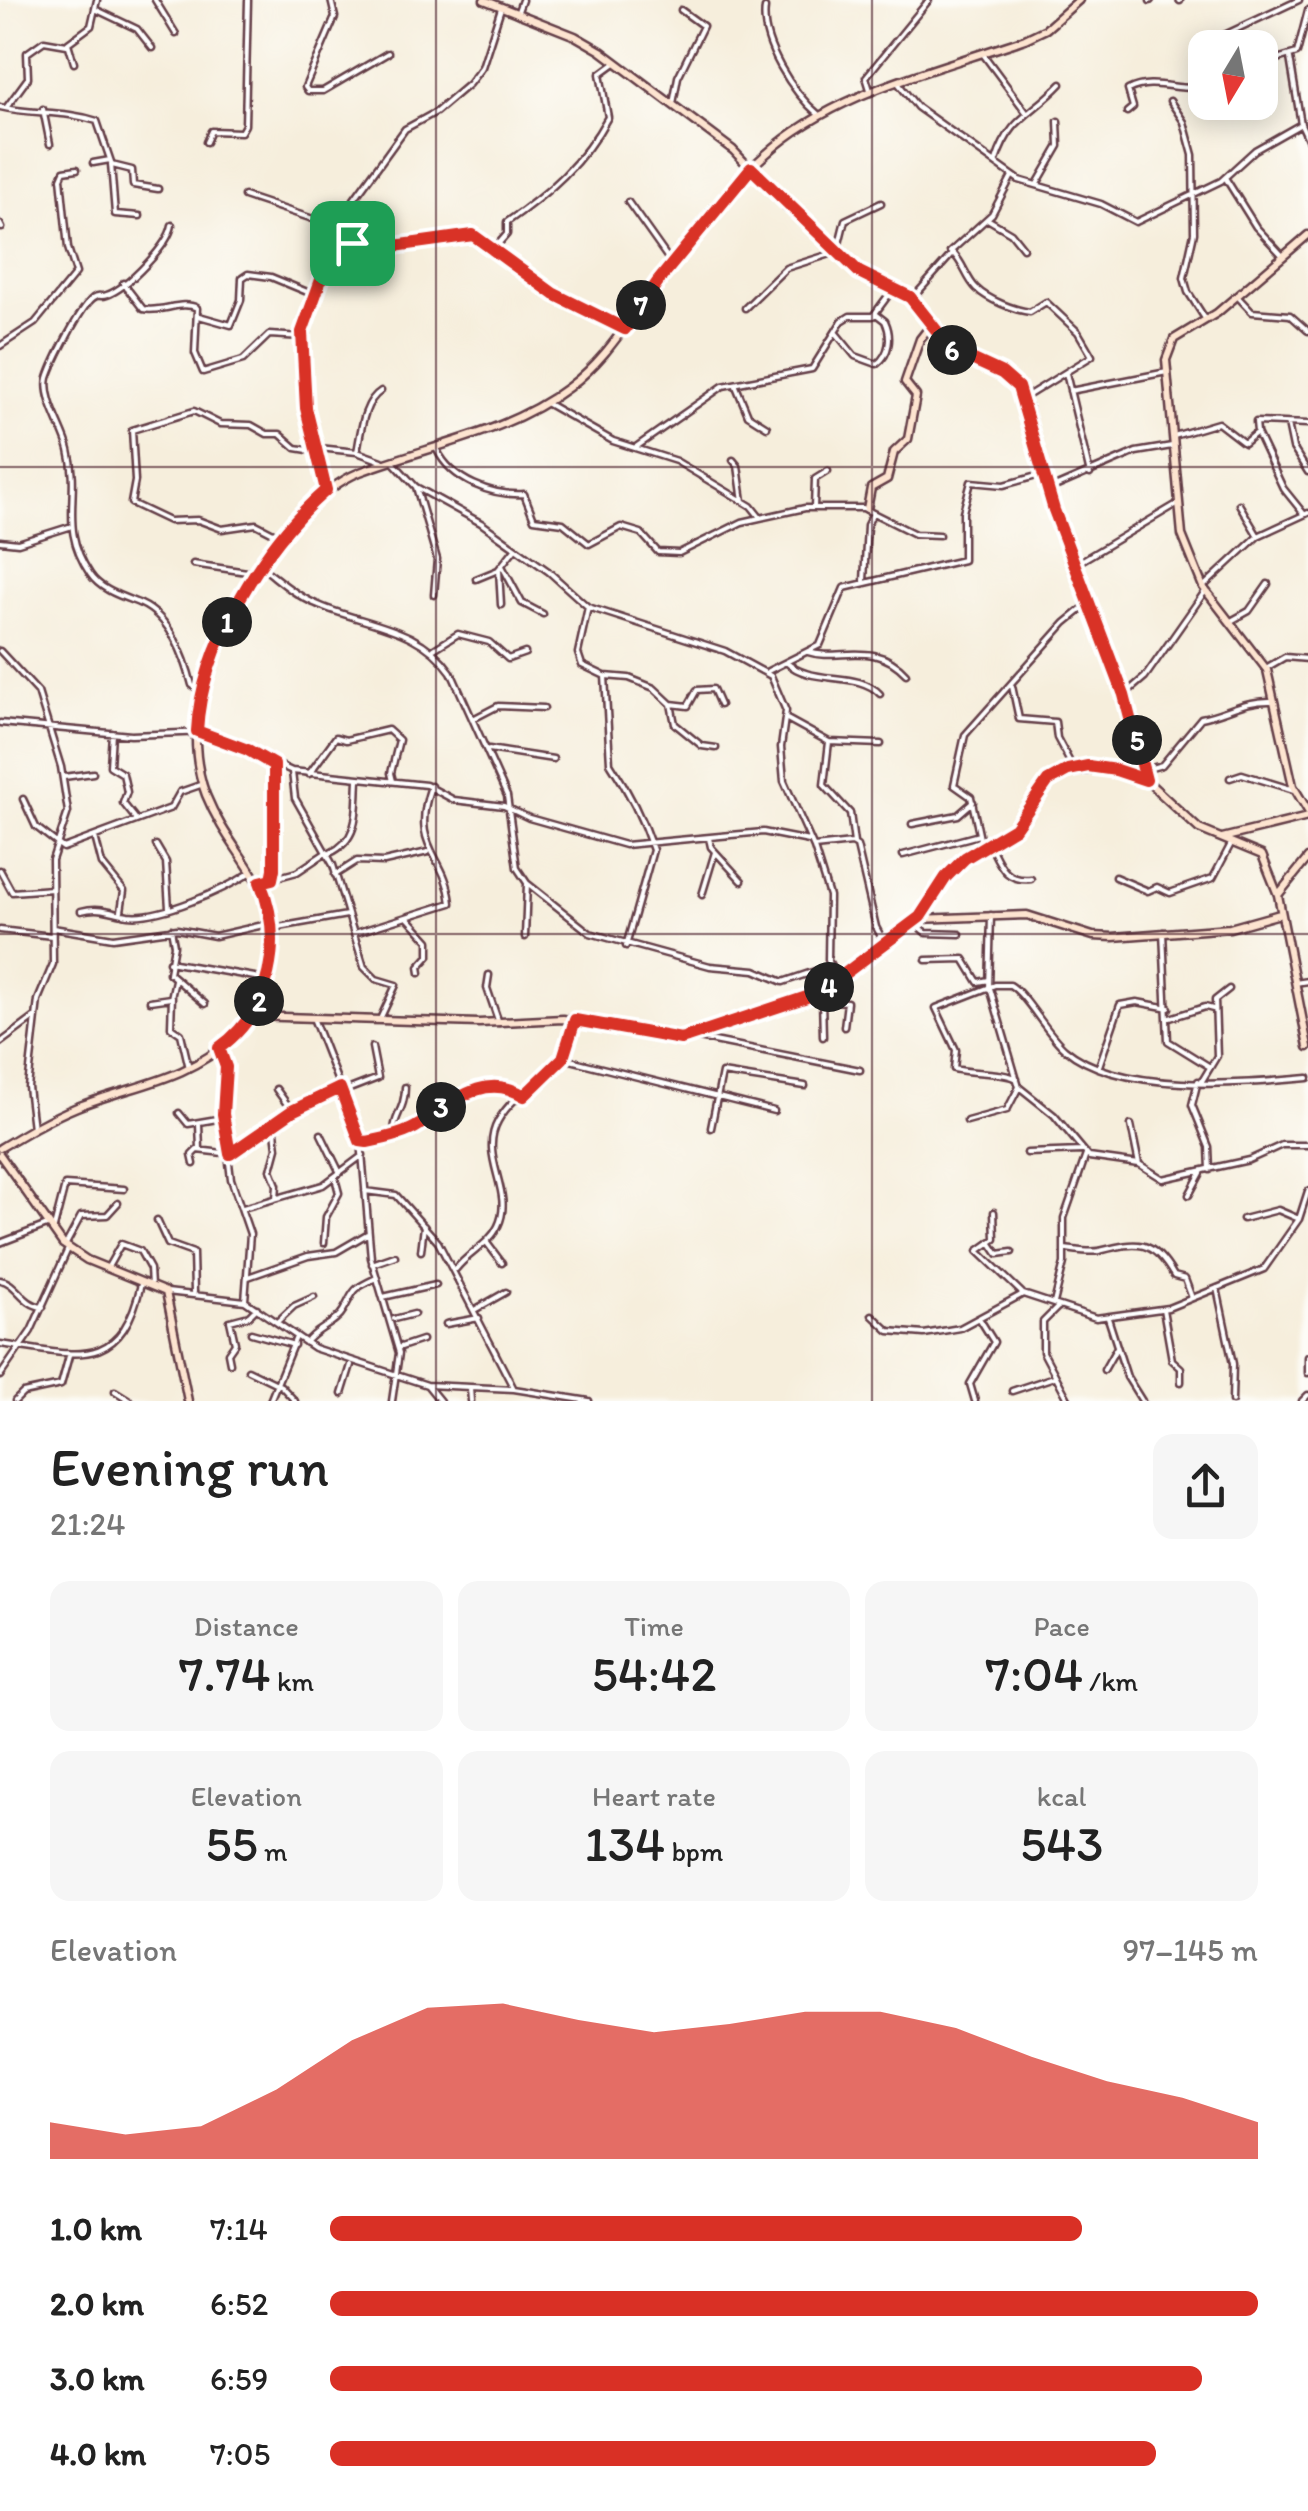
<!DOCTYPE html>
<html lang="en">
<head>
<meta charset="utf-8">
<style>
	:root { --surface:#fff; --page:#f6f6f6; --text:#222; --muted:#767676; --accent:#d93025 }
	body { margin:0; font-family:Itim,sans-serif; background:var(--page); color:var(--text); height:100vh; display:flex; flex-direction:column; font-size:38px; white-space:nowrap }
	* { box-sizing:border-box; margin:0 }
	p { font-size:32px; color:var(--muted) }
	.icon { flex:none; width:55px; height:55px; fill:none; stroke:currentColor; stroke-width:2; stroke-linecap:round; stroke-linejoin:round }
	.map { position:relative; height:1401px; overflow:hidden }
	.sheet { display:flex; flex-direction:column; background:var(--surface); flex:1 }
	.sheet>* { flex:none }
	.needle { width:65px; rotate:190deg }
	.tools { position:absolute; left:1188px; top:30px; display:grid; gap:20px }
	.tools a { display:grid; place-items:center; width:90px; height:90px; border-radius:20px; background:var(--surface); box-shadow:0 5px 25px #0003; font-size:50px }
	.pin { position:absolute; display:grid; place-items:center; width:85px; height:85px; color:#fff; margin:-42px; border-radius:20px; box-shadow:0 5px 15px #0006 }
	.km { position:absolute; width:50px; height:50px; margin:-25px; border-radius:50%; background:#222; color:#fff; font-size:28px; line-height:50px; text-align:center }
	.round { display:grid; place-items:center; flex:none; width:105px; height:105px; border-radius:20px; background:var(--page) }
	.head { display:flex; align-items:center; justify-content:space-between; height:170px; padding:0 50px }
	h1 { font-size:55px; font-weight:600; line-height:75px }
	.metrics { display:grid; grid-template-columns:repeat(3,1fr); gap:15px; height:170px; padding:10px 50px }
	.metrics div { display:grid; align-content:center; border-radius:20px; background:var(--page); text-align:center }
	.metrics b { font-size:50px; font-weight:600 }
	.metrics small { font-size:28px; font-weight:400 }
	.metrics p { font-size:28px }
	.chart { height:280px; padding:20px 50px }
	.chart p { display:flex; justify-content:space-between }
	.chart svg { width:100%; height:180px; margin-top:10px; fill:var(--accent); opacity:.7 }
	ul { padding:0 50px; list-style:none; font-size:32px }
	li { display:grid; grid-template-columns:160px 120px 1fr; align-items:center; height:75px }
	li i { height:25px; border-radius:12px; background:var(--accent) }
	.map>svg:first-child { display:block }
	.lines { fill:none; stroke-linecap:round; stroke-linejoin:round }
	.street-casing { stroke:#643e46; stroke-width:9 }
	.secondary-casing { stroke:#643e46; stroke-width:11 }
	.street { stroke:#fff; stroke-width:4 }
	.secondary { stroke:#fde4d0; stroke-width:6 }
	.route-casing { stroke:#fff; stroke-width:20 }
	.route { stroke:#d93025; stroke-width:12 }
	.grid { fill:none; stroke:#4a1f2b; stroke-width:2.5; stroke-opacity:0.55 }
</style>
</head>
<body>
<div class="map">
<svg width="1308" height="1401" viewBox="0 0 1308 1401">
	<rect width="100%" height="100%" fill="#fdfcf7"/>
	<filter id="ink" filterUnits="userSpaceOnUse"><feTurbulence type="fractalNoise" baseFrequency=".01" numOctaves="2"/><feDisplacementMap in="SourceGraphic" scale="20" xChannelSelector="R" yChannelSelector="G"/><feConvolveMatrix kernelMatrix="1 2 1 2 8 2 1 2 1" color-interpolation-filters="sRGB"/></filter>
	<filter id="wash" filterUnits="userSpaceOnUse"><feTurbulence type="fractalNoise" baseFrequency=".0048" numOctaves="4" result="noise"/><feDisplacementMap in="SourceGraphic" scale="40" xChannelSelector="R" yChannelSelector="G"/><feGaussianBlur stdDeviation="2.25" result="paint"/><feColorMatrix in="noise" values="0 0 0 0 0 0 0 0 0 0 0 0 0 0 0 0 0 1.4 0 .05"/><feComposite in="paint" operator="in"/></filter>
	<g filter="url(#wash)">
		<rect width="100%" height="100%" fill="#f6eedc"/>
	</g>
	<g filter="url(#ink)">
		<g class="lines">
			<defs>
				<path id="street" d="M155,0L176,34
					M331,0L335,17L305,87L308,91H323L388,53
					M1179,0L1180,1
					M1150,1L1151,0
					M765,8C760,43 793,93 819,115
					M97,10L137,29L152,48
					M517,14L522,0
					M1222,36L1299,0
					M983,54L1026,112
					M1290,58L1301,124L1308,139
					M74,63L68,43L91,26L97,0
					M1260,64L1297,53L1308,10
					M898,83L917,107L1019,180L1101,204L1136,222L1221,181L1255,150L1301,124
					M871,93L866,77L929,0
					M1170,101L1184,122L1193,155L1194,233L1184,278L1188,292L1206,320
					M673,104L678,77L703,26L681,10
					M0,107C33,115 64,110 97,121L112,165L132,170L133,185L158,189
					M6,108L28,78L27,53L44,41L67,45
					M43,109L50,144
					M1127,112L1133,107L1128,90C1154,77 1177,92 1205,87
					M206,142L211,131L241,132L245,125L248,0
					M996,161C1010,117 1032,115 1061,84
					M93,163L110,160
					M111,164L115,214L140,216
					M1226,179L1256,227L1282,255
					M1037,184L1059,146L1058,121
					M244,196L316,220L367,248L473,235L554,294L625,329
					M628,202L672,264
					M989,220L1011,233L1023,248
					M0,224L2,228
					M172,225C169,245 127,288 107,295C99,298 100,293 93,298C80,308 53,362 48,378C43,399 64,429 69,450C81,498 58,526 90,574C101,591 124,597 141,604C170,617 185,657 192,685L200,691
					M494,249L507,234V222C549,193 583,163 608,117L600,74L615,63
					M950,252L992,214L1012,176
					M123,283L143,309C162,313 181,300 197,308L195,353L203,372L243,360L269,335L303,337
					M1237,296L1252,312L1290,315L1308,331
					M912,299L953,253C964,264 966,278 976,288C988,300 1014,310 1030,312L1046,302L1078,332L1092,356L1024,398
					M745,308L786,268L837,252L845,220L881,203
					M199,316L231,325L241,300L242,278L248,274L271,277L317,296
					M836,333L855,356L877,364C890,354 892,336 885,321L876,314
					M0,346L35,323L76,273L68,248L61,178L64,171L77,169
					M1066,373L1090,474
					M736,386L748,415L767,427
					M1070,391L1167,372
					M546,403L613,441L676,461L751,506L759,516
					M1288,424L1293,448L1308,472
					M1257,433L1283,488L1304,514
					M1174,436L1218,423L1244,443L1257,432L1256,422L1308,424
					M636,447L723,386L812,369L842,321L850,316H873L893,289
					M319,448L357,452L382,461
					M437,450C452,481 492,496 524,494L534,519L563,523L589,544L621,527L641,533L658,552L679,553L742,522L805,508H863L915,534L939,535
					M357,452C361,432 363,402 381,391
					M733,460L738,466L743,501
					M393,462L416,487L481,523L548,571L588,607L725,651L771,676L786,711L781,747L784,781L814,848L829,896L828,960L839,981
					M416,487L437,559L434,595
					M1050,489L1136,452L1172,446
					M327,491L303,385L304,324L347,209L405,129L436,112L469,84L482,67L501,8
					M1239,504L1258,536
					M814,508L815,479L828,471
					M281,537L256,524L222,529L198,520L169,521L131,503L135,481L132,430L194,411L220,424L251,425L267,434H280L296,448L320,452
					M0,541L18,543L69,527
					M193,564L254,573
					M1076,564L1177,504
					M502,566L522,603L543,614
					M263,568C279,580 295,595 314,603C364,626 417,624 451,672L507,796L517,868L527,883L590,933L710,966L755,970L783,982L830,966
					M499,570L501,605
					M476,579L498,570L514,550
					M864,581L867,525L873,513
					M1203,587L1258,536L1308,513
					M588,607L578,653L582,665L605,676L629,678L654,688L671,704L688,706L697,690L713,689L720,705
					M1231,621L1249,611L1268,584
					M434,649L458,634L489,642L508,659L525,653
					M0,651L38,692L61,767L68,812L52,860L53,964L38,1000L28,1087L33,1128
					M808,652C838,662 874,639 906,674
					M786,662C811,686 858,670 880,694
					M1266,668L1285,657L1308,659
					M768,671L820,645L844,588L963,560V512L971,482L1004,485L1044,474
					M605,676L610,763C626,787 643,820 653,850L626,946
					M1012,686L1019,719L1055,722L1057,738L1073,768
					M1124,695L1145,677L1206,590
					M671,704L675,724L702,746L716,748
					M473,719L498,706L544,708
					M787,719L829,742L881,744
					M0,723L131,735L207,732L292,771L426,785L454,800L504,806L529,818L625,845L763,832L809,841
					M112,733L110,766L123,774L127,792L123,803L135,818
					M829,742L824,785L850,813L854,843
					M489,749L553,759
					M1144,770L1162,765L1201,718C1227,713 1244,700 1272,701
					M292,772L295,798L333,865L364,967L376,979L396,985L381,1017
					M309,774L336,737L346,740L388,730L399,740L391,773L393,781
					M64,777L93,773
					M1230,778L1242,774L1294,790
					M23,799L36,827L63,848L171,808L180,792L203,784
					M912,824L958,815L973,802
					M95,837L102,864L124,891L121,911
					M709,838L711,847L742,881
					M156,845L166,862L169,908
					M990,845C1000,865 1005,882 1031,879
					M814,847L852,843L857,846L876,927L886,946
					M982,848L971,797L954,785L965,735L1065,623L1087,605
					M330,853C361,839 356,808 358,780
					M903,855L979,835
					M0,870L12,892L52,889
					M335,875L357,861L384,862L428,852
					M1115,877L1148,891L1157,887L1170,893L1213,878L1231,844
					M272,879L278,851L274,765
					M260,882L297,872L327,852
					M702,895L715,852
					M81,911C101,906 110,912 128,915C159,919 224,890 250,873
					M408,918L429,941V956L419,967L420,973
					M914,923L926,933L960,934
					M53,928L113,938L177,929L215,936L272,923
					M273,928L347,915
					M171,929L174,945L169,973L205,1004
					M0,930L52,936
					M1163,932L1168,1041L1210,1067
					M355,933L451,903C446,853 409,849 431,786
					M525,937L527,883
					M926,960L964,959L978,982L989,980
					M169,962L266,979
					M489,975L487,988L499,1023
					M1295,983L1308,981
					M990,988L1019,1087L1054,1115L1089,1157L1139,1164L1163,1179L1249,1160L1282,1145H1308
					M989,989L991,915
					M172,996L171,1027L181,1034L189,1068
					M822,998L823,1037
					M822,1000L847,1002L844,1027
					M150,1001L171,998L175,980
					M313,1018L361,1141L371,1258L399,1353L392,1401
					M1170,1018L1205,1007L1213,1009
					M694,1037L860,1070
					M0,1043L35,1017
					M221,1051L225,1067L223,1114L231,1179L250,1234L245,1301
					M566,1059L774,1111
					M1099,1066L1120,1005L1137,1002L1169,1008
					M1017,1079C1001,1071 975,1074 954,1069L956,1050L936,1008L995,985H1010C1026,994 1046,1033 1065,1049C1119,1095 1241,1084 1308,1078
					M1198,1081L1192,1105L1209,1147L1210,1170
					M1202,1081L1217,1056L1215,1000L1229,989
					M276,1089L292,1111
					M342,1092L378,1078L372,1047
					M179,1113L188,1124L223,1118
					M967,1121L1007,1110L1019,1087
					M199,1124L200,1149
					M1131,1125L1139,1164
					M711,1128L722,1073L805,1086
					M394,1133C393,1116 405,1111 405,1087
					M321,1134L340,1173
					M362,1148C378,1137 396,1137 413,1129C450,1112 476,1066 523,1096
					M1027,1153L1082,1151
					M194,1164L192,1155L197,1150L232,1154L273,1127
					M365,1191L396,1195L438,1242L514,1389
					M1189,1195L1202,1171
					M276,1198L277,1185L271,1170L277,1148L274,1123L340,1088
					M243,1208L323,1185L363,1155
					M994,1212L995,1239L978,1251L1022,1293
					M1243,1219L1278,1210L1299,1219
					M157,1220L168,1244L193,1253L194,1292
					M54,1228L65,1185L124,1189
					M990,1242L998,1254L1012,1252
					M0,1243L47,1225
					M324,1243L326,1217L339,1193L335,1178
					M487,1243L502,1263
					M65,1246L81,1216L107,1215L118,1203
					M1065,1249C1075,1250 1089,1253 1099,1251C1136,1242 1152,1237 1174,1276L1185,1279L1192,1298
					M421,1251L424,1226
					M372,1264L395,1256
					M108,1267L121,1244L140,1251L150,1269L151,1286
					M456,1269C468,1253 490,1244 498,1226C515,1191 478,1157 498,1121C522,1079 568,1079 575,1020
					M248,1277L308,1256L336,1252L367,1234
					M0,1280C17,1282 22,1305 43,1307
					M1217,1288L1233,1364L1232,1401
					M167,1292L245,1301L314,1348L427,1385L514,1389L589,1401
					M383,1297L436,1285
					M1054,1303L1064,1263V1218L1086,1155
					M1059,1306L1043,1322V1352L1069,1401
					M476,1309L506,1292
					M1163,1309L1172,1360L1181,1368V1382
					M872,1315L889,1331L924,1334L960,1328L1023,1294L1096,1318L1168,1308L1264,1269L1299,1219L1308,1191
					M1108,1318L1127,1377L1142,1401
					M394,1319L414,1314
					M277,1322L294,1306L314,1297
					M446,1324L479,1318
					M251,1333L294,1345
					M306,1343C315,1329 336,1324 343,1311C356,1289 349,1291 376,1278
					M0,1344C71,1353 120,1377 141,1284
					M398,1348L422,1340
					M1308,1357V1373
					M230,1363L228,1353L235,1343L230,1321L249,1316L257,1308
					M248,1370L281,1386L295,1401
					M1104,1370L1117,1347
					M0,1376L31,1331L68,1249
					M427,1385L440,1401
					M470,1388L471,1401
					M115,1391L131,1401
					M1012,1391L1054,1377
					M342,1394L351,1365
					M15,1401L23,1393L61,1385L69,1356
					M270,1401L296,1337
					M975,1401L970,1384L994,1342L979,1318
					M1302,1401L1308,1395"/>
				<path id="secondary" d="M484,0L575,36L601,51L733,150L786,206L859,272L910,297L952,350L1014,382L1028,409L1054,510L1124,695L1146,780L1199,829L1262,855L1278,895
					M1308,235L1217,313L1174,339L1166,360L1182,535L1203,587L1267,670L1293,786L1308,811
					M867,509L871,488L887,479L894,452L908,439L916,396L905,382L920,339L931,325
					M1222,838L1308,817
					M1308,858L1278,895L1308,1047
					M918,919L1027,915L1093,936L1113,937L1230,928L1280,914
					M251,1016L479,1023L563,1019L686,1038L819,993L847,975L920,917L946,877L965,858L1015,828L1040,789L1061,773L1104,768L1145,780
					M0,1148C25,1133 50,1118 77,1107C135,1084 184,1082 234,1037C254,1019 263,995 269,969C285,886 233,862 206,795C189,751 195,692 213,650C239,592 300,496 360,472C431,445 507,434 569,387C601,363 619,335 643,302C678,253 719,196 765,155C835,91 937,70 1025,39L1046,29L1079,0
					M0,1155L63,1244L87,1260L166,1292L188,1401"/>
			</defs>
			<use href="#street" class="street-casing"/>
			<use href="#secondary" class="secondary-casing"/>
			<use href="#street" class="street"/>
			<use href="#secondary" class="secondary"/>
		</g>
	</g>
	<g class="lines" filter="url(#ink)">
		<defs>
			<path id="route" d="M751,168L859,272L910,297L952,350L1002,373L1018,387L1054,510L1124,695L1146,780L1116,770L1088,766L1068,770L1048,781L1015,828L965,858L946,877L920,917L819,993L681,1039L575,1020L563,1058L524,1096C483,1070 451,1105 419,1125C406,1134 383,1139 367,1142L360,1141L340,1088L292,1111L230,1154L223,1114L226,1067L219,1048C272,1010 284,940 260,882L272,879L274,869V765L248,750L197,731C201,647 263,545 326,490L306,408L302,332L338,233L373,249L473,235L554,294L625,329L659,280Z"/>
		</defs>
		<use href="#route" class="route-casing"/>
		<use href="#route" class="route"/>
	</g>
	<path class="grid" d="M436,0V1401M872,0V1401M0,467H1308M0,934H1308"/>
</svg>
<div class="tools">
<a><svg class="needle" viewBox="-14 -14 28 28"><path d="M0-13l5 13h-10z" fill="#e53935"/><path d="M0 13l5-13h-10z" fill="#767676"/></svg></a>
</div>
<div class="pin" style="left:352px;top:243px;background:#1e9e55"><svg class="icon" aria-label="arrive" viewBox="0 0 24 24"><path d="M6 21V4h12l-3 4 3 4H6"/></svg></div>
<b class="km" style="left:227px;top:622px">1</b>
<b class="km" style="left:259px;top:1001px">2</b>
<b class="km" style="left:441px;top:1107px">3</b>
<b class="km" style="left:829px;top:987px">4</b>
<b class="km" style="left:1137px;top:740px">5</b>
<b class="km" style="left:952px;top:350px">6</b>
<b class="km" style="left:641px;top:305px">7</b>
</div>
<section class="sheet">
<div class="head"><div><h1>Evening run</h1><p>21:24</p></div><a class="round"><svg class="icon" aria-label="share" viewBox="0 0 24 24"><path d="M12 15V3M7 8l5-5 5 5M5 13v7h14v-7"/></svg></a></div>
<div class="metrics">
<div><p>Distance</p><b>7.74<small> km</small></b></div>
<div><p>Time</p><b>54:42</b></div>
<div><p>Pace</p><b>7:04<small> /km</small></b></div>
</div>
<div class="metrics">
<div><p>Elevation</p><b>55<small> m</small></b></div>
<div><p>Heart rate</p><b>134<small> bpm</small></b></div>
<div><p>kcal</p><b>543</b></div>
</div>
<div class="chart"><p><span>Elevation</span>97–145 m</p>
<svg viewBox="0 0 160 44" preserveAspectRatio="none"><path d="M0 44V35L10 38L20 36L30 27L40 15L50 7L60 6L70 10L80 13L90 11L100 8L110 8L120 12L130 19L140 25L150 29L160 35V44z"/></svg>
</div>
<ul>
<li><b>1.0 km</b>7:14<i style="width:81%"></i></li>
<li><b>2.0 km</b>6:52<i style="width:100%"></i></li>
<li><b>3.0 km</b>6:59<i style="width:94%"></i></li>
<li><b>4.0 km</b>7:05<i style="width:89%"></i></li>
</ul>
</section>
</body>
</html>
